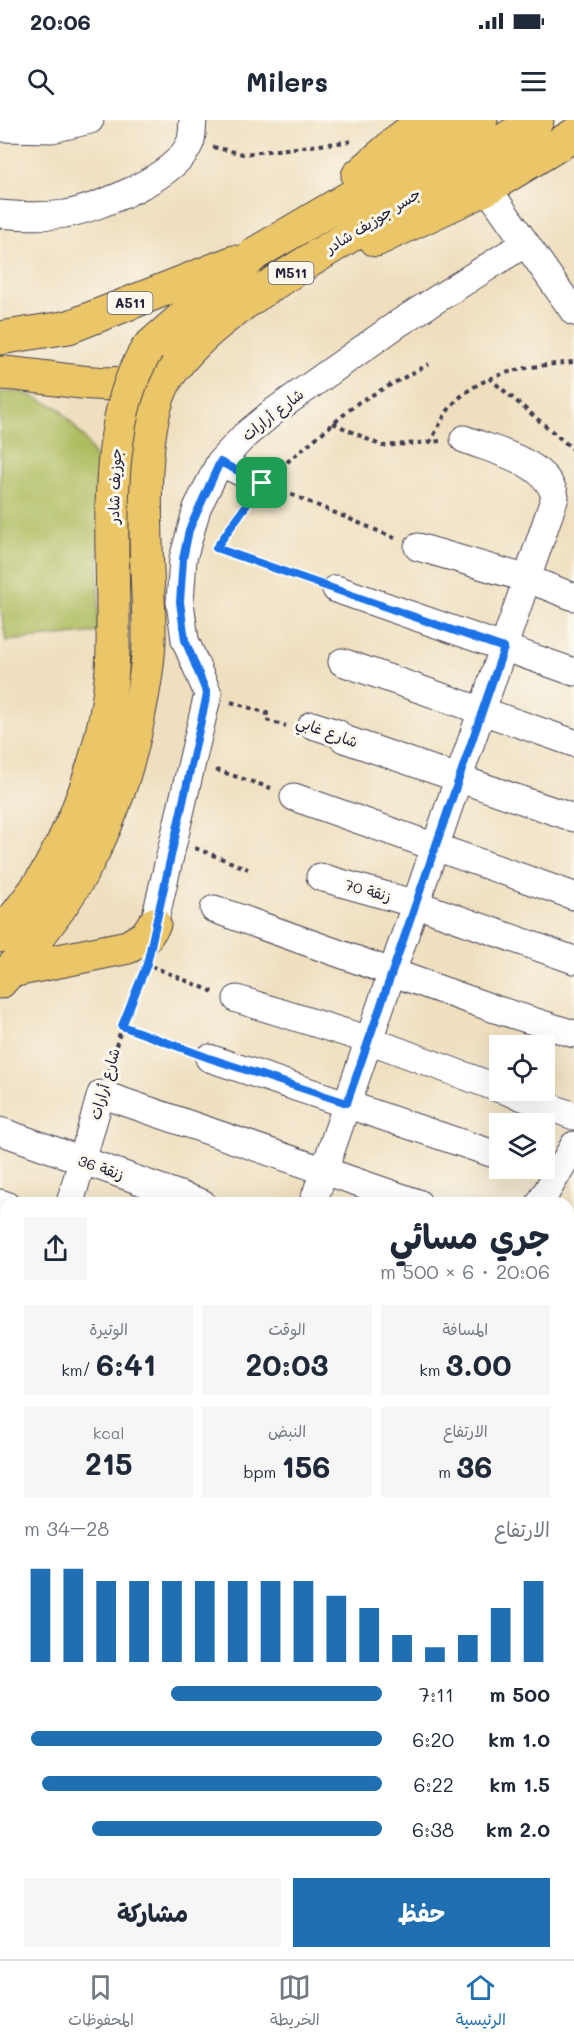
<!DOCTYPE html>
<html lang="ar">
<head>
<meta charset="utf-8">
<style>
	:root { --surface:#fff; --page:#f6f6f7; --text:#1f2937; --muted:#747a83; --line:#e0e1e3; --accent:#1f6fb2 }
	body { margin:0; font-family:Mali,"Playpen Sans Arabic",sans-serif; background:var(--page); color:var(--text); direction:rtl; height:100vh; display:flex; flex-direction:column; font-size:22px; white-space:nowrap }
	* { box-sizing:border-box; margin:0 }
	p { font-size:20px; color:var(--muted) }
	.icon { flex:none; width:33px; height:33px; fill:none; stroke:currentColor; stroke-width:2; stroke-linecap:round; stroke-linejoin:round }
	.map { position:relative; flex:1; overflow:hidden; direction:ltr }
	.sheet { position:absolute; left:0px; top:1077px; width:574px; height:762px; display:flex; flex-direction:column; background:var(--surface); border-radius:18px 18px 0 0; box-shadow:0 6px 24px #0002; direction:rtl }
	.sheet>* { flex:none }
	.controls { position:absolute; left:489px; top:915px; display:grid; gap:12px }
	.controls a { display:grid; place-items:center; width:66px; height:66px; border-radius:0px; background:var(--surface); box-shadow:0 6px 24px #0002; font-size:30px }
	.pin { position:absolute; display:grid; place-items:center; width:51px; height:51px; color:#fff; margin:-26px; border-radius:12px; box-shadow:0 3px 9px #0006 }
	.round { display:grid; place-items:center; flex:none; width:63px; height:63px; border-radius:0px; background:var(--page) }
	.headline { display:flex; align-items:center; justify-content:space-between; height:102px; padding:0 24px }
	h1 { font-size:33px; font-weight:700; line-height:45px }
	.stats { display:grid; grid-template-columns:repeat(3,1fr); gap:9px; height:102px; padding:6px 24px }
	.stats div { display:grid; align-content:center; border-radius:0px; background:var(--page); text-align:center }
	.stats b { font-size:30px; font-weight:700 }
	.stats small { font-size:16px; font-weight:400 }
	.stats p { font-size:16px }
	.chart { height:168px; padding:12px 24px }
	.chart p { display:flex; justify-content:space-between }
	.chart svg { width:100%; height:108px; margin-top:6px; stroke:var(--accent); stroke-width:6 }
	.cta { display:flex; gap:12px; margin-top:auto; padding:12px 24px }
	.cta a { flex:1; height:69px; border-radius:0px; background:var(--accent); color:#fff; font-size:24px; font-weight:700; line-height:69px; text-align:center }
	.cta a+a { background:var(--page); color:var(--text) }
	ul { padding:0 24px; list-style:none; font-size:20px }
	li { display:grid; grid-template-columns:96px 72px 1fr; align-items:center; height:45px }
	li i { height:15px; border-radius:8px; background:var(--accent) }
	.status { display:flex; justify-content:space-between; align-items:center; height:42px; padding:0 30px; background:var(--surface); direction:ltr }
	.status svg { height:16px; fill:currentColor }
	header { display:flex; justify-content:space-between; align-items:center; height:78px; padding:0 24px; background:var(--surface); font-size:27px; font-weight:700 }
	.tab-bar { display:flex; justify-content:space-around; align-items:center; height:84px; border-top:2px solid var(--line); background:var(--surface); font-size:16px; color:var(--muted) }
	.tab-bar a { display:grid; justify-items:center; gap:3px }
	.tab-bar .selected { color:var(--accent) }
	.map>svg:first-child { display:block }
	.grass { fill:#aebc5f; stroke:#686f4d; stroke-width:1.5 }
	.lines { fill:none; stroke-linecap:round; stroke-linejoin:round }
	.minor-casing { stroke:#413e4f; stroke-width:29 }
	.highway-casing { stroke:#413e4f; stroke-width:35 }
	.path { stroke:#413e4f; stroke-width:4; stroke-dasharray:4.5 4.5; stroke-linecap:butt }
	.minor { stroke:#fff; stroke-width:27 }
	.highway { stroke:#ebc669; stroke-width:33 }
	.highway-bridge-casing { stroke:#413e4f; stroke-width:35; stroke-linecap:butt }
	.highway-bridge { stroke:#ebc669; stroke-width:33 }
	.route-casing { stroke:#fff; stroke-width:12 }
	.route { stroke:#1a73e8; stroke-width:8 }
	.labels { text-anchor:middle; stroke-width:6; stroke-linejoin:round; paint-order:stroke }
	.shield { fill:#fbf7ec; stroke:#636270; stroke-width:1.5 }
	.shield-label { font-size:14px; font-weight:bold; fill:#22223b }
	.street-label { font-size:15px; fill:#22223b; stroke:#fbf7ec }
</style>
</head>
<body>
<div class="status"><b>20:06</b><svg viewBox="0 0 49 12"><path d="M0 12V9h3v3zM5 12V6h3v6zM10 12V3h3v9zM15 12V0h3v12zM26 1h20v11H26zM47 4h2v5h-2z"/></svg></div>
<header><svg class="icon" aria-label="menu" viewBox="0 0 24 24"><path d="M4 6h16M4 12h16M4 18h16"/></svg>Milers<svg class="icon" aria-label="search" viewBox="0 0 24 24"><circle cx="10" cy="10" r="6"/><path d="M15 15l6 6"/></svg></header>
<div class="map">
<svg width="574" height="1839" viewBox="0 0 574 1839">
	<rect width="100%" height="100%" fill="#fbf7ec"/>
	<filter id="ink" filterUnits="userSpaceOnUse"><feTurbulence type="fractalNoise" baseFrequency=".0167" numOctaves="2"/><feDisplacementMap in="SourceGraphic" scale="12" xChannelSelector="R" yChannelSelector="G"/><feConvolveMatrix kernelMatrix="1 2 1 2 8 2 1 2 1" color-interpolation-filters="sRGB"/></filter>
	<filter id="wash" filterUnits="userSpaceOnUse"><feTurbulence type="fractalNoise" baseFrequency=".008" numOctaves="4" result="noise"/><feDisplacementMap in="SourceGraphic" scale="24" xChannelSelector="R" yChannelSelector="G"/><feGaussianBlur stdDeviation="1.35" result="paint"/><feColorMatrix in="noise" values="0 0 0 0 0 0 0 0 0 0 0 0 0 0 0 0 0 1.4 0 .05"/><feComposite in="paint" operator="in"/></filter>
	<g filter="url(#wash)">
		<rect width="100%" height="100%" fill="#efdfbf"/>
		<path class="grass" d="M0,272H22L59,288L85,319L100,346L98,512L6,521L0,485Z"/>
	</g>
	<g filter="url(#ink)">
		<g class="lines">
			<defs>
				<path id="minor" d="M0,8L52,9L90,0
					M487,68L574,192
					M0,94C21,96 43,97 65,94C99,88 176,57 190,23C193,16 192,7 193,0
					M220,342L262,363
					M418,427L528,459L574,477
					M336,469L574,552
					M342,542L574,623
					M312,605L337,613L344,619L574,698
					M294,677L574,776
					M320,757L416,784L574,840
					M214,789L495,889L574,914
					M154,804L208,574L185,520L180,482L183,439L197,388L220,342L244,316L273,292L399,203L524,124
					M237,879L369,920L500,969
					M209,938L500,1036
					M504,970L574,996
					M0,1011L202,1083
					M0,1083L6,1085
					M70,1083L101,974L418,1083
					M313,1083L555,377C547,341 494,331 464,319
					M540,1083L574,1025
					M568,1137L574,1139
					M0,1156L6,1158
					M568,1171L574,1159
					M0,1232L6,1235
					M0,1291L6,1273
					M0,1333L6,1332
					M568,1340L574,1354
					M0,1666L6,1683
					M568,1705L574,1701
					M0,1749L6,1747
					M63,1833L65,1839
					M376,1839L384,1833"/>
				<path id="highway" d="M358,56L405,15L429,0
					M376,120L487,68L574,15
					M0,218L69,207L234,142
					M148,228L256,133L481,0
					M0,253C52,255 108,274 159,256
					M0,816C17,794 35,773 49,749C89,679 115,592 113,511
					M10,851L128,827L146,816L154,804
					M0,862C71,783 111,717 135,613C141,583 148,551 149,520C150,452 132,314 167,258C202,202 284,157 340,122C405,81 471,40 537,0"/>
			</defs>
			<use href="#minor" class="minor-casing"/>
			<use href="#highway" class="highway-casing"/>
			<path class="path" d="M213,27L243,34L354,21
				M489,258L574,330
				M333,303L382,326L430,322
				M440,321L430,322C437,310 444,295 452,285C483,251 531,246 574,242
				M280,348L359,282L429,244
				M283,371L397,419
				M247,384L216,428L314,462
				M231,582L267,593L266,600L286,606
				M216,650L271,668
				M195,728L248,749
				M151,846L216,873
				M122,906L186,930
				M108,952L122,906L145,849"/>
			<use href="#minor" class="minor"/>
			<use href="#highway" class="highway"/>
			<defs>
				<path id="highway-bridge" d="M113,511C114,427 100,300 148,228"/>
			</defs>
			<use href="#highway-bridge" class="highway-bridge-casing"/>
			<use href="#highway-bridge" class="highway-bridge"/>
		</g>
	</g>
	<g class="lines" filter="url(#ink)">
		<defs>
			<path id="route" d="M220,342L262,363L216,428L504,528L347,983L209,938L122,906L147,844L207,574L185,520L180,482L183,439L189,410Z"/>
		</defs>
		<use href="#route" class="route-casing"/>
		<use href="#route" class="route"/>
	</g>
	<g class="labels">
		<g class="shield">
			<rect x="268.5" y="142" width="45" height="22" rx="4.5"/>
			<rect x="107.5" y="172" width="45" height="22" rx="4.5"/>
		</g>
		<g class="shield-label">
			<text x="291" y="158">M511</text>
			<text x="130" y="188">A511</text>
		</g>
		<g class="street-label">
			<text transform="translate(373 101) rotate(-32)" y="5">جسر جوزيف شادر</text>
			<text transform="translate(273 295) rotate(-38)" y="5">شارع أرارات</text>
			<text transform="translate(115 366) rotate(-88)" y="5">جوزيف شادر</text>
			<text transform="translate(327 612) rotate(20)" y="5">شارع غابي</text>
			<text transform="translate(368 771) rotate(15)" y="5">زنقة 70</text>
			<text transform="translate(105 964) rotate(-74)" y="5">شارع أرارات</text>
			<text transform="translate(101 1048) rotate(19)" y="5">زنقة 36</text>
		</g>
	</g>
</svg>
<div class="controls">
<a><svg class="icon" aria-label="locate" viewBox="0 0 24 24"><circle cx="12" cy="12" r="6"/><path d="M12 2v4M12 18v4M2 12h4M18 12h4"/></svg></a>
<a><svg class="icon" aria-label="layers" viewBox="0 0 24 24"><path d="M12 4l9 5-9 5-9-5zM3 14l9 5 9-5"/></svg></a>
</div>
<div class="pin" style="left:262px;top:363px;background:#1e9e55"><svg class="icon" aria-label="arrive" viewBox="0 0 24 24"><path d="M6 21V4h12l-3 4 3 4H6"/></svg></div>
<section class="sheet">
<div class="headline"><div><h1>جري مسائي</h1><p>20:06 · 6 × 500 m</p></div><a class="round"><svg class="icon" aria-label="share" viewBox="0 0 24 24"><path d="M12 15V3M7 8l5-5 5 5M5 13v7h14v-7"/></svg></a></div>
<div class="stats">
<div><p>المسافة</p><b>3.00<small> km</small></b></div>
<div><p>الوقت</p><b>20:03</b></div>
<div><p>الوتيرة</p><b>6:41<small> /km</small></b></div>
</div>
<div class="stats">
<div><p>الارتفاع</p><b>36<small> m</small></b></div>
<div><p>النبض</p><b>156<small> bpm</small></b></div>
<div><p>kcal</p><b>215</b></div>
</div>
<div class="chart"><p><span>الارتفاع</span>28–34 m</p>
<svg viewBox="0 0 160 44" preserveAspectRatio="none"><path d="M5 44V6M15 44V6M25 44V11M35 44V11M45 44V11M55 44V11M65 44V11M75 44V11M85 44V11M95 44V17M105 44V22M115 44V33M125 44V38M135 44V33M145 44V22M155 44V11"/></svg>
</div>
<ul>
<li><b>500 m</b>7:11<i style="width:59%"></i></li>
<li><b>1.0 km</b>6:20<i style="width:98%"></i></li>
<li><b>1.5 km</b>6:22<i style="width:95%"></i></li>
<li><b>2.0 km</b>6:38<i style="width:81%"></i></li>
</ul>
<div class="cta"><a>حفظ</a><a>مشاركة</a></div>
</section>
</div>
<nav class="tab-bar">
<a class="selected"><svg class="icon" aria-label="home" viewBox="0 0 24 24"><path d="M3 11l9-7 9 7M6 9v11h12V9"/></svg>الرئيسية</a>
<a><svg class="icon" aria-label="map" viewBox="0 0 24 24"><path d="M3 6l6-2 6 2 6-2v14l-6 2-6-2-6 2zM9 4v14M15 6v14"/></svg>الخريطة</a>
<a><svg class="icon" aria-label="saved" viewBox="0 0 24 24"><path d="M7 4h10v16l-5-4-5 4z"/></svg>المحفوظات</a>
</nav>
</body>
</html>
